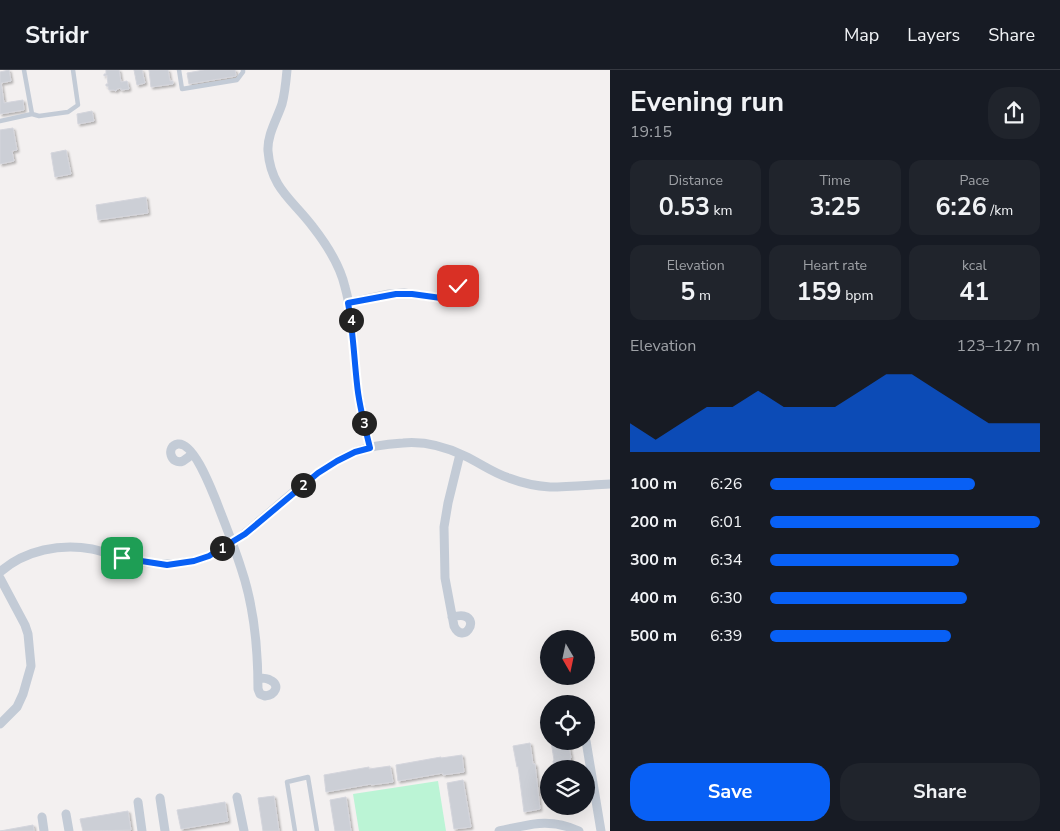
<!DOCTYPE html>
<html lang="en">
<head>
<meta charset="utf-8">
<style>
	:root { --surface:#171b24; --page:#20242c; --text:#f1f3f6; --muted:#9ea1a6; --line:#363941; --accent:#0860f5 }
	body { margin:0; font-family:"Nunito Sans",sans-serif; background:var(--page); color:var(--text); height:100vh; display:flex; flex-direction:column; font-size:19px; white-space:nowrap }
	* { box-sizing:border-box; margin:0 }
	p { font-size:16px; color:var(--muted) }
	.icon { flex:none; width:28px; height:28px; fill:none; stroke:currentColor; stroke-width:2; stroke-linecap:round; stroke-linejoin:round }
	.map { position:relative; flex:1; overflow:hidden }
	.side { display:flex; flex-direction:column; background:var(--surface); width:450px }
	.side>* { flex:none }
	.needle { width:32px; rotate:171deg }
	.tools { position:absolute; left:540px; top:560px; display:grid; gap:10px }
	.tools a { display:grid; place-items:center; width:55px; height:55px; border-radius:50%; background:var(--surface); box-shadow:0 5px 20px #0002; font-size:25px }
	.pin { position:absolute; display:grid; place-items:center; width:42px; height:42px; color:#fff; margin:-21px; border-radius:10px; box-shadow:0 2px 8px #0006 }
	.km { position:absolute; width:25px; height:25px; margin:-12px; border-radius:50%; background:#222; color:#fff; font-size:14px; line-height:25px; text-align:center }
	.round { display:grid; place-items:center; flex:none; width:52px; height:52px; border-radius:20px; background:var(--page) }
	.overview { display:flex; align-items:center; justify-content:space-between; height:85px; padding:0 20px }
	h1 { font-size:28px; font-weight:700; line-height:38px }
	.metrics { display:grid; grid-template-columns:repeat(3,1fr); gap:8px; height:85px; padding:5px 20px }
	.metrics div { display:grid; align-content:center; border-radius:12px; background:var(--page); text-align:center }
	.metrics b { font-size:25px; font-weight:700 }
	.metrics small { font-size:14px; font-weight:400 }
	.metrics p { font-size:14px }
	.chart { height:140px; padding:10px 20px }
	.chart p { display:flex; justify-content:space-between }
	.chart svg { width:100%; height:90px; margin-top:5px; fill:var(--accent); opacity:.7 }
	.button { display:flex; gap:10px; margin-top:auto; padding:10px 20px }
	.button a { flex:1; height:58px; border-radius:20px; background:var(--accent); color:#fff; font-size:20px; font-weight:700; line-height:58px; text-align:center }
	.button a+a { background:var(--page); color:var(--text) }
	ul { padding:0 20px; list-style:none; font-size:16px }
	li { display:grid; grid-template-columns:80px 60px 1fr; align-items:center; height:38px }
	li i { height:12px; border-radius:6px; background:var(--accent) }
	header { display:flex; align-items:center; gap:30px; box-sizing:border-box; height:70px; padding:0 25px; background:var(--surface); border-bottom:1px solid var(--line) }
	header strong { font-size:24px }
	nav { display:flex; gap:28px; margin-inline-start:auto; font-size:18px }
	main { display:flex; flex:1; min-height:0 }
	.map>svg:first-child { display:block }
	.green { fill:#bbf4d5 }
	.building { fill:#cccfd6; stroke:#d4d5dc; filter:url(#shadow) }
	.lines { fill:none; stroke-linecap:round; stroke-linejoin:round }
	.service { stroke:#c3cbd6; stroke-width:4.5 }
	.minor { stroke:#c3cbd6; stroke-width:9 }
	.route-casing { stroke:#fff; stroke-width:10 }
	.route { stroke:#0860f5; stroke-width:6 }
</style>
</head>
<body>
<header>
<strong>Stridr</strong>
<nav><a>Map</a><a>Layers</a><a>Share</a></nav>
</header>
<main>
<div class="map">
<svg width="610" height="761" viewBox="0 0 610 761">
	<defs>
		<filter id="shadow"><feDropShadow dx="2" dy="2" stdDeviation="1" flood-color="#0004"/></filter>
	</defs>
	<rect width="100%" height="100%" fill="#f3f0f0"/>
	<path class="green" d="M438,711L446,761H359L353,724Z"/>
	<path class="building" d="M9,0L11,11L1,13L4,33L23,30L24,40L0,44V2Z
		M106,0H119L121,12L127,11L129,19L121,20V18L117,19L116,21L114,20H109L108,16H106V14H108L107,5L104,6V4H106Z
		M134,0H142L145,13L137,15Z
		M149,0H168L170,11H173V14L151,17Z
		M204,0H235L236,6L189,14L187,3Z
		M92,41L94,51L78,54L77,44Z
		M13,58L17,80L12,81L14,91L0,94V60Z
		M66,80L71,104L55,107L51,83Z
		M146,127L148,143L98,150L96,135Z
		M551,671H568L571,688H570L571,699H554L553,691L554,690Z
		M530,673L533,694H535L540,739L524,742L518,696L517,697L513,676Z
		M462,685L464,702L443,705V703L398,711L396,695L441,687V688Z
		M390,696L393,712L371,715V714L326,722L324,705L369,697V699Z
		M463,710L471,757L454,759L447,713Z
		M274,726L279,761H263L258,728Z
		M346,727L351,761H335L330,730Z
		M225,732L228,751L181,759L177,740Z
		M128,741L131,760L83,761L80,749Z
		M33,755L34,761H0Z"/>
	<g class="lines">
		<path class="service" d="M179,0L182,19L237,10L243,2V0
			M32,44L39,46L68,42L78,35L73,0
			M0,51L32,44L24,0
			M295,761L287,712L308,707L317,761"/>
		<path class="minor" d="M287,0C286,11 285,23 282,34C277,49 267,65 268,81C271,119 293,130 313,157C327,175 340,195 345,217C354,249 353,283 357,315C360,336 365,357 370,378
			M348,233L389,224L404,223L441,228L454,232L461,227C462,219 456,210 447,216C444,219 443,224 441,228
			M192,384C190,386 186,389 183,391C171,396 165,376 178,374C194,372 212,421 217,433C225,454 234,476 241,498C254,536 258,578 258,619L260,624L265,626C275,625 281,615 270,610C267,608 262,608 258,608
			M0,502C25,480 61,473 92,479C102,481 112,485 122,488C145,494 169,496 193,491C216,487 240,468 257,453C285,430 321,395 355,382C370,376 387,374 403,373C424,371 446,377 465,386C480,393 493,403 509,408C522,413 536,416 550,417C569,417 590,415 610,414
			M0,508L25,555L28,564L31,596L23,624L17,637L0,654
			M452,547C456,546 461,545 464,546C480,550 463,575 454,556L445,508L444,457L448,433L460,384
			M586,671L601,761
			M237,727L244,761
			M160,728L165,761
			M138,732L142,761
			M66,744L69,761
			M42,747L44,761
			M499,761C529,755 548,747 579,761"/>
	</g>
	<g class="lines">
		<defs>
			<path id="route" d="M122,488L167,495L194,491L209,486L245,464L318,403L337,391L355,382L370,378C365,357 359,336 357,314C354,287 353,260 348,233L396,224H412L441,228L447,217L452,215L458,216"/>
		</defs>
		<use href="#route" class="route-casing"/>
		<use href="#route" class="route"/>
	</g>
</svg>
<div class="tools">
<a><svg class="needle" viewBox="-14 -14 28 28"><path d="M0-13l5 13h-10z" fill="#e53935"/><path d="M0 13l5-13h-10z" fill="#9ea1a6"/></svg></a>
<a><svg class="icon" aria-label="locate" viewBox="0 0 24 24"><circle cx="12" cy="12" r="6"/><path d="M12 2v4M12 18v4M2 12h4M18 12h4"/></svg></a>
<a><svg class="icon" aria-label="layers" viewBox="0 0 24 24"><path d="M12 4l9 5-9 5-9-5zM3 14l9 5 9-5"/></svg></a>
</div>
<div class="pin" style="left:122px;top:488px;background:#1e9e55"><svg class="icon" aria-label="arrive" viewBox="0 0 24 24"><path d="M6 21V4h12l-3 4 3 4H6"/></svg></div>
<div class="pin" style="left:458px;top:216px;background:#d93025"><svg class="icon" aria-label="check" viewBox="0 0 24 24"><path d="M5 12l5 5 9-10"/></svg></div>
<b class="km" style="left:222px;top:478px">1</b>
<b class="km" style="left:303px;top:415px">2</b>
<b class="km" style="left:364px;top:353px">3</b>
<b class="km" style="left:351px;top:250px">4</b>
</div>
<section class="side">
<div class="overview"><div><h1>Evening run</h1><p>19:15</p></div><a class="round"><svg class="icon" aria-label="share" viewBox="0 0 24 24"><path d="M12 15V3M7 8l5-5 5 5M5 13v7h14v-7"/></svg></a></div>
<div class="metrics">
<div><p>Distance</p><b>0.53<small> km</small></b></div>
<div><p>Time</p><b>3:25</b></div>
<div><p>Pace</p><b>6:26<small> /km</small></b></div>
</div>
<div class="metrics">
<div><p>Elevation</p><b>5<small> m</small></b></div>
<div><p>Heart rate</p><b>159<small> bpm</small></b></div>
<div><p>kcal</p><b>41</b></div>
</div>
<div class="chart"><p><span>Elevation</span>123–127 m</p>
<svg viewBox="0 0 160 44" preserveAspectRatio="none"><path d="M0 44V30L10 38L20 30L30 22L40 22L50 14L60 22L70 22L80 22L90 14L100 6L110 6L120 14L130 22L140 30L150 30L160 30V44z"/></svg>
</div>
<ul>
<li><b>100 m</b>6:26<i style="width:76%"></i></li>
<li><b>200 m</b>6:01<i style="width:100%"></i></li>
<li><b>300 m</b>6:34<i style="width:70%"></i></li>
<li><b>400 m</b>6:30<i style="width:73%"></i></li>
<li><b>500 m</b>6:39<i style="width:67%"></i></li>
</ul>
<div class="button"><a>Save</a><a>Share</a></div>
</section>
</main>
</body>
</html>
